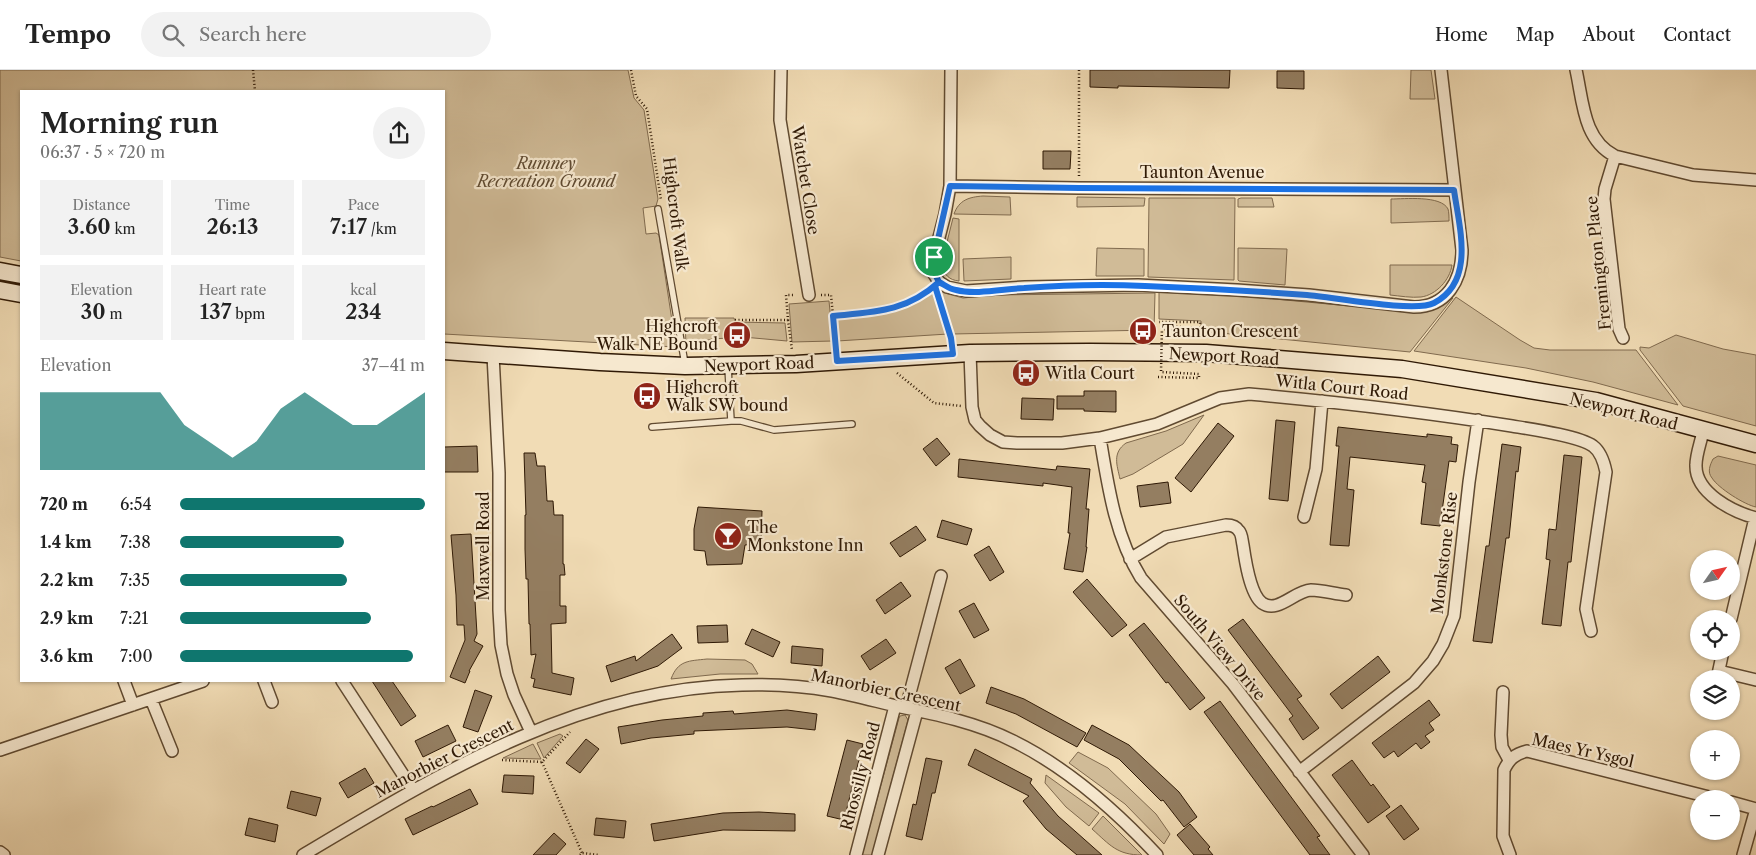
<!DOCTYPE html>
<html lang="en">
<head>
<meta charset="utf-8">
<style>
	:root { --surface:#fff; --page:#f2f2f2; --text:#222; --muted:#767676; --line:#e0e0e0; --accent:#0f766e }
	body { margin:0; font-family:"Libre Caslon Text",serif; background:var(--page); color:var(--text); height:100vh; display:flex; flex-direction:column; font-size:19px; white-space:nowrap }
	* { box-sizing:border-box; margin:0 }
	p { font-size:16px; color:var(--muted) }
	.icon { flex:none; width:28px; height:28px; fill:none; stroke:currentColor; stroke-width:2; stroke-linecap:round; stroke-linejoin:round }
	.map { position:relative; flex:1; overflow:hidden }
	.details { position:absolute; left:20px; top:20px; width:425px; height:592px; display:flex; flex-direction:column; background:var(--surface); border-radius:0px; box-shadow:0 1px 4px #0004 }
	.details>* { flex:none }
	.needle { width:32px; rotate:56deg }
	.buttons { position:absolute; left:1690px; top:480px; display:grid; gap:10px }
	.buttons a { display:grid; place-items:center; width:50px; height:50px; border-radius:50%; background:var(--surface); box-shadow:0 1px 4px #0004; font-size:25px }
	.pin { position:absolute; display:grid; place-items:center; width:42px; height:42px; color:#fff; margin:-21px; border:2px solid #fff; border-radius:50%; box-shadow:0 1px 5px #0007 }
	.round { display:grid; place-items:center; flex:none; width:52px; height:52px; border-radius:26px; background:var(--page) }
	.overview { display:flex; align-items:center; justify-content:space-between; height:85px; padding:0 20px }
	h1 { font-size:28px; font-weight:600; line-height:38px }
	.stats { display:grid; grid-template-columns:repeat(3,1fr); gap:8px; height:85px; padding:5px 20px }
	.stats div { display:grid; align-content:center; border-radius:0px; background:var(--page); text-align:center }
	.stats b { font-size:21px; font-weight:600 }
	.stats small { font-size:14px; font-weight:400 }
	.stats p { font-size:14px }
	.chart { height:140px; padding:10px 20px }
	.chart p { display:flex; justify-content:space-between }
	.chart svg { width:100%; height:90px; margin-top:5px; fill:var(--accent); opacity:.7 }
	ul { padding:0 20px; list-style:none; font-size:16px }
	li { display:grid; grid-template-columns:80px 60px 1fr; align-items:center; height:38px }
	li i { height:12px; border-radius:6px; background:var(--accent) }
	header { display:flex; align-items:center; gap:30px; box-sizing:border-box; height:70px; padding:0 25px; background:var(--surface); border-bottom:1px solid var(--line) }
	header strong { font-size:24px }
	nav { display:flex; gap:28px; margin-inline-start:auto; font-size:18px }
	.search { width:350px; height:45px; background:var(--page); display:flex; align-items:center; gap:12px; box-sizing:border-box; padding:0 18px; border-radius:28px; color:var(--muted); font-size:19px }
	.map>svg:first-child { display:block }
	.green { fill:#d0bb97; stroke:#806a4e }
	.building { fill:#947e61; stroke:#2f1905 }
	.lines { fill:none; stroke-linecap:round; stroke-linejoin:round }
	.service-casing { stroke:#604a31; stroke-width:8 }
	.minor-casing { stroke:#604a31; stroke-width:14 }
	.secondary-casing { stroke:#2f1905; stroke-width:19 }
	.path { stroke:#2f1905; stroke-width:2.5; stroke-dasharray:1 2.5; stroke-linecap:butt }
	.service { stroke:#f6e8cf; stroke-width:5.5 }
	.minor { stroke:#f6e8cf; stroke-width:11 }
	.secondary { stroke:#f6e8cf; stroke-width:16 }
	.path-bridge { stroke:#2f1905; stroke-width:2.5; stroke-dasharray:1 2.5; stroke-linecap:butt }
	.route-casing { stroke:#fff; stroke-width:10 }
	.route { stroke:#1a73e8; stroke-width:6 }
	.labels { text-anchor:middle; stroke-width:4.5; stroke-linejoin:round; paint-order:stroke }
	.park-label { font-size:16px; font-style:italic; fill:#5f4a31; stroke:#f6e8cf }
	.street-label { font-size:16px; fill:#2f1905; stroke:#f6e8cf }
	.poi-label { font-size:16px; fill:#2f1905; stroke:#f6e8cf; text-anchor:start }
</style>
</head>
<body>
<header>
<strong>Tempo</strong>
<div class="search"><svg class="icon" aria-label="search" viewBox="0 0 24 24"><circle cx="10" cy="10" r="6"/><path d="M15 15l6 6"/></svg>Search here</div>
<nav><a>Home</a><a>Map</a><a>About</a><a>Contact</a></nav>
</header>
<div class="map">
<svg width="1756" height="785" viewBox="0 0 1756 785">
	<rect width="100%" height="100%" fill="#f1dcb5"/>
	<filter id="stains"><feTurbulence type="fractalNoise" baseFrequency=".004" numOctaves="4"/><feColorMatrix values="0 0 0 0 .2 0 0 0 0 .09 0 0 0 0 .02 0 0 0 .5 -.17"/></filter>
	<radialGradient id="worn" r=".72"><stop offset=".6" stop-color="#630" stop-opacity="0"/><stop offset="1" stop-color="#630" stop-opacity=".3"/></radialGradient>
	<path class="green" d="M0,0H628L634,28L644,40L658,129L656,136L643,138L646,164L656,163L659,165L676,277L444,264V21H21V191L0,187Z
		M1411,0H1431L1435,29H1410Z
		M983,126L1010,127L1011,145L954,144C959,130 969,127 983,126Z
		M1077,127L1145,128L1144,136L1077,137Z
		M1149,128H1235L1234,210L1148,207Z
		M1241,128H1272L1274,137H1238V129Z
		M1391,129C1404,129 1441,125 1448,139C1449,142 1449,148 1449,151L1391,153Z
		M953,148L959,149V211C949,210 945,205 941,196Z
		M1097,178L1144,179V206H1096Z
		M1238,178L1287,179L1285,215L1239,211L1238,210Z
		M1011,187V209L964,211L963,189Z
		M1390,195H1452C1450,210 1436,225 1421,227C1411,228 1400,226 1390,225Z
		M936,218L948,224L963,228L994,225L1155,223L1154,260L952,264Z
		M933,219L948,264L837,271L835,248C861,245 889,244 913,232C920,229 926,223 933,219Z
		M1159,222L1242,226L1414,242L1430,240L1453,228L1410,282L1201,261L1164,260V259L1201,260V251L1159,249Z
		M1456,227L1520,270L1534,278L1550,280H1636L1678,335L1593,312L1526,298L1414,281Z
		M829,231L833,271L792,272L789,234Z
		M685,248H734L735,252L785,253L787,271L743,267V263L729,264L728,268L712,269L686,276Z
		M1676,265L1723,279L1756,285V356L1683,336L1640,280V277L1649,278Z
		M1204,345L1183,374L1133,404L1120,409C1117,395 1112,383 1126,373L1166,361Z
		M1718,386L1756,395V437C1745,435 1718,418 1712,408C1707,402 1710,395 1713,389Z
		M707,589L745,590L752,594L758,604H720L671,609C678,590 689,591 707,589Z
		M905,645L908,650L872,785H862L899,648L900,646Z
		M560,664L563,666L544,688L537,673Z
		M533,674L541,689L503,688Z
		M1078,682L1108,698L1156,744L1170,764L1164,774L1125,734L1069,693Z
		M1046,705L1099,743L1089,756L1066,737L1045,713Z
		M1103,746L1142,785C1117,785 1110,775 1092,759Z"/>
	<path class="building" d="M1090,0H1230L1229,18L1118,16V18L1090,17Z
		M1277,1H1304V19L1277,18Z
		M1043,81H1071L1070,99H1043Z
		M1084,321H1116V342L1084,341V339H1057V326H1084Z
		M1022,328L1054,329L1053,350L1021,349Z
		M1276,350L1295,352L1288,431L1269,429Z
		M1218,353L1234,366L1191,422L1175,408Z
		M1338,357L1427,367V364L1452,367L1451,374L1458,375L1456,392L1449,391L1440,456L1421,454L1426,413L1422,412L1425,395L1350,387L1347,419L1354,420L1349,476L1330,475L1339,376H1336Z
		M937,368L950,384L936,396L923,379Z
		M1502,374L1521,377L1518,402L1516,401L1509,468H1506L1492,573L1473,571L1486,476H1489Z
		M477,376L478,402H444V377Z
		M524,383H535L537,396H545L547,431H553L554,445H563V494H564L565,505H560V536H566V553L551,554L552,603L574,608L571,625L533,617L535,609L531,608L536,584L531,585L530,554H529L528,509H526L525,479V445H526Z
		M1564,385L1582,387L1571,492H1568L1561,556L1542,554L1550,490L1546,489L1549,459L1556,460Z
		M959,389L1056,400L1057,396L1090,399L1086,439H1089L1086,477H1087L1083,502L1064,499L1070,463H1068L1072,417L1043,413V416L958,407Z
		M1168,412L1171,433L1140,437L1137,416Z
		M698,437L762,441L761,473L745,475L742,494L707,495L705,481L694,480V459Z
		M942,450L972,459L967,475L937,467Z
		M916,456L926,470L900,487L890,473Z
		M471,464L477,564L474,571L483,576L469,601H470L465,613L450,607L465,570L464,555H457L456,525L451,465Z
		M989,476L1004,502L990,511L974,485Z
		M1087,509L1127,555L1112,567L1073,522Z
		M901,512L911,526L885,544L876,530Z
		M974,533L989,560L974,568L959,541Z
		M1243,549L1302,626L1297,629L1319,658L1303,670L1289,649L1293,646L1228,560Z
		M1144,553L1205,628L1190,640L1168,612L1166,613L1129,565Z
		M727,555L728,572L698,573L697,556Z
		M752,559L780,572L773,587L745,574Z
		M672,564L682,578L658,596L611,612L606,596L635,586L636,591Z
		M886,569L896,583L870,600L861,586Z
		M792,576L823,579L822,596L791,593Z
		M1378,586L1390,602L1342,639L1330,624Z
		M960,589L975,616L960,624L945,598Z
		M372,611H392L416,646L401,656Z
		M991,617L1024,629L1086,663L1077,677L1016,644L986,633Z
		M475,620L492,626L478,662L463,657Z
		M1429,630L1440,645L1429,653L1434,660L1425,666L1430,672L1421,679L1416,673L1398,687L1394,681L1384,688L1372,673Z
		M1220,631L1320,766L1317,767L1330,785H1310L1204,642Z
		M787,640L817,644L815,660L787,657L694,661V664L651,668L621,674L618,657L662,650L703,646V643L733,641L734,644Z
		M448,655L456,671L423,687L415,671Z
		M1092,655L1129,675L1179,722L1197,747L1184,757L1163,730L1161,731L1119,689L1084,670Z
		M586,669L599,679L580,703L566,693Z
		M847,670L863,674L844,750L827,746Z
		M975,679L1032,709L1030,713L1058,746L1102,785H1077L1046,759L1023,731L1029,726L968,695Z
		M926,688L942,691L935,723H932L922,770L906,766L913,734L916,735Z
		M1352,690L1371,716L1373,714L1390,737L1368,753L1332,705Z
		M365,698L374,713L348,728L339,713Z
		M504,705L534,706L533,724L502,722Z
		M470,719L478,734L413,765L405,749L432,736L433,737Z
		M291,721L321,728L316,746L287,738Z
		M1401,735L1419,759L1404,770L1386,746Z
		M759,742L795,744V761L723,760L654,771L651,754L723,743Z
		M249,748L278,755L275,772L245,765Z
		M596,748L626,751L624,768L594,765Z
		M1190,754L1210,777L1208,779L1213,785H1194L1177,765Z
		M554,763L566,774L556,785H533Z"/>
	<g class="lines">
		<defs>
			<path id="service" d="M658,139L685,294
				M728,297L731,351
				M652,357L731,351H741L774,360L852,354"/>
			<path id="minor" d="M781,0L780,50L809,225
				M951,0L950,116L945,144L932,195L934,204L939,212L947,217L966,221L1025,217L1138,215L1237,220L1309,225L1414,237C1447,237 1462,210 1462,180L1441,0
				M1576,0C1583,31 1583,70 1615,86L1693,105L1756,110
				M1615,86L1605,119L1604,129L1619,259L1623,268
				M950,116L1079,118L1455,120
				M970,283L972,337L975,350L980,356L990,365L1003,372L1017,373H1062L1100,368L1157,354L1220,328L1249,324C1337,332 1425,342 1512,356C1530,359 1579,366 1593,376C1601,382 1604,392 1606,402L1586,539L1591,561
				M493,285L499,403V540L501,575L507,604L514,625L531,662
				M1703,361C1701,372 1696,384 1696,395C1695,423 1733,442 1756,448
				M1100,368C1108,416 1115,466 1141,508L1233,614L1363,785
				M1304,447L1316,399L1322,331
				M1130,489L1166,467L1226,455C1231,455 1236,456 1239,461C1242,464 1242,471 1243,475C1245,489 1250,524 1262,533C1278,544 1294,521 1311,520C1322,520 1335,524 1346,525
				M1731,549L1755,448
				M1719,601L1756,610
				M1717,609L1723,581
				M124,611L133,635
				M264,611L272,632
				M342,611L413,720
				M1503,622L1501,665L1502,677L1509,690
				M151,629L172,681
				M906,638L941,506
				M0,680L203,611
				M1299,702L1414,613L1433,591L1443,574L1454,546L1469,412L1478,350
				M1731,732L1756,739
				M0,782L4,785
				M303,785C439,704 578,618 742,615C772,614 803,616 832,621C853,625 875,631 896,636C935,644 978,653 1013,671C1066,697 1117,742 1157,785
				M856,785L895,636
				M878,785L917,641
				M1510,785L1503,766L1504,700C1509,689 1515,684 1527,681L1717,729
				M1743,785L1756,739"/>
			<path id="secondary" d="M0,201L21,205
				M0,220L21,224
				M444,281L600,292L685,296L796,294L970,283L1090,282L1206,283L1402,299L1596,331L1756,374"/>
		</defs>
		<use href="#service" class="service-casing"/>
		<use href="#minor" class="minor-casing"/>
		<use href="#secondary" class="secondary-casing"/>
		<path class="path" d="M253,0L255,21
			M631,0L636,26L647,39L661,130
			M1079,0V107
			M821,225H831L833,246L881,242L913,232L930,219
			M939,227L951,270
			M833,246L836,277
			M735,250H788L786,225H795
			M788,250L792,280
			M897,303L934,333L961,336
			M502,690L542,692L570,662
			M542,692L582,783
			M580,785L582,783L599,785"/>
		<use href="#service" class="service"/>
		<use href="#minor" class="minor"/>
		<use href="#secondary" class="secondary"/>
		<path class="path-bridge" d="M1158,307L1199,308V304L1161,302L1162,256L1200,258V252H1159"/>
	</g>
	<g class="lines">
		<defs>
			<path id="route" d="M934,187C932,197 934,203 939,212L935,216L951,268L953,284L837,291L833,246C875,242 906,242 939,212C945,215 949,219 956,220C976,225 1003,219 1024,218C1064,215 1105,214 1145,216C1199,218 1253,221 1307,225C1333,227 1415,243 1434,233C1476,211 1459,157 1454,120L1079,118L950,116L934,187"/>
		</defs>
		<use href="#route" class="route-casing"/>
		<use href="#route" class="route"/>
	</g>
	<defs>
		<symbol id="bus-disc" viewBox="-11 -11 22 22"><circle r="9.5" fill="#8f2418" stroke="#f6e8cf"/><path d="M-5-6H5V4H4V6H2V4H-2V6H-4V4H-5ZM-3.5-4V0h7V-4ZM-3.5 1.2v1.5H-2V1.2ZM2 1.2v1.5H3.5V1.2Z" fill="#fff"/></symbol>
		<symbol id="bar-disc" viewBox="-11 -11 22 22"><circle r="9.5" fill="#8f2418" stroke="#f6e8cf"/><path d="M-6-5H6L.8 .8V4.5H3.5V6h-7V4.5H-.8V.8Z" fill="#fff"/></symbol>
	</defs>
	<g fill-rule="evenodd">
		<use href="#bus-disc" x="1127" y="245" width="32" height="32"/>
		<use href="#bus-disc" x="721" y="249" width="32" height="32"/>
		<use href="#bus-disc" x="1010" y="287" width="32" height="32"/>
		<use href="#bus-disc" x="631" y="310" width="32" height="32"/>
		<use href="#bar-disc" x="712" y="450" width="32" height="32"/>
	</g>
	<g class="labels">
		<g class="park-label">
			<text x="546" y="99">Rumney<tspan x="546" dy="18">Recreation Ground</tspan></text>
		</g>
		<g class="street-label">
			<text x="1202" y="108">Taunton Avenue</text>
			<text transform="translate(806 110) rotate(81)" y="6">Watchet Close</text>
			<text transform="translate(676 144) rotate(83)" y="6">Highcroft Walk</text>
			<text transform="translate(1598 193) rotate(-96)" y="6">Fremington Place</text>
			<text transform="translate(1224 286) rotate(3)" y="6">Newport Road</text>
			<text transform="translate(759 294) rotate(-2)" y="6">Newport Road</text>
			<text transform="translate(1342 317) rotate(6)" y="6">Witla Court Road</text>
			<text transform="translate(1624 341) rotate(14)" y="6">Newport Road</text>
			<text transform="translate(483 476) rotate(-90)" y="6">Maxwell Road</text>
			<text transform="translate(1444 483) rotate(-83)" y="6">Monkstone Rise</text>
			<text transform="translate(1220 577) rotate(50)" y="6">South View Drive</text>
			<text transform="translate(886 620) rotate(12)" y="6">Manorbier Crescent</text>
			<text transform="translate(1583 680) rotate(13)" y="6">Maes Yr Ysgol</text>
			<text transform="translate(444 688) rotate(-27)" y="6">Manorbier Crescent</text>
			<text transform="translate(860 706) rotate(-75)" y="6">Rhossilly Road</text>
		</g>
		<g class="poi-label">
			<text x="718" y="262" text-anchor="end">Highcroft<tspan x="718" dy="18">Walk NE Bound</tspan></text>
			<text x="1162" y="267">Taunton Crescent</text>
			<text x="1045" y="309">Witla Court</text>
			<text x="666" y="323">Highcroft<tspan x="666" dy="18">Walk SW bound</tspan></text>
			<text x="747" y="463">The<tspan x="747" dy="18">Monkstone Inn</tspan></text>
		</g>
	</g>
	<rect width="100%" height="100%" filter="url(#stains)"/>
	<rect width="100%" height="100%" fill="url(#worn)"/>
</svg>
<div class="buttons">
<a><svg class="needle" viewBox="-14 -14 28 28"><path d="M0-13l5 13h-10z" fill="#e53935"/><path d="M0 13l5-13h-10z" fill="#767676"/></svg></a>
<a><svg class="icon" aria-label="locate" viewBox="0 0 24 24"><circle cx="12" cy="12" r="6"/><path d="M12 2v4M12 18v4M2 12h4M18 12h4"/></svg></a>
<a><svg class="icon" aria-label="layers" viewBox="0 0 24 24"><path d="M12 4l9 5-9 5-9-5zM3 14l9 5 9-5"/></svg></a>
<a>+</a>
<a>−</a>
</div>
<div class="pin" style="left:934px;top:187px;background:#1e9e55"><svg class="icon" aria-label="arrive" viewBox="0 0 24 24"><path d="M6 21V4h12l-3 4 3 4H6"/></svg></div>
<section class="details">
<div class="overview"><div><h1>Morning run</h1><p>06:37 · 5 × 720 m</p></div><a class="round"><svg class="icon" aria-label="share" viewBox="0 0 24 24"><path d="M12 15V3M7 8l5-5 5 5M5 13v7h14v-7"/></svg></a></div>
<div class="stats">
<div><p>Distance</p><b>3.60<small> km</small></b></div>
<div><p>Time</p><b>26:13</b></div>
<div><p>Pace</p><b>7:17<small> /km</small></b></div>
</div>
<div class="stats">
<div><p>Elevation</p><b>30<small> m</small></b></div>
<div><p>Heart rate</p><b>137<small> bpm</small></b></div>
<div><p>kcal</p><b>234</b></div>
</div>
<div class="chart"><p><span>Elevation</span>37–41 m</p>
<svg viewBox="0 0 160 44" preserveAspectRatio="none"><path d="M0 44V6L10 6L20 6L30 6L40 6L50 6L60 22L70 30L80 38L90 30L100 14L110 6L120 14L130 22L140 22L150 14L160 6V44z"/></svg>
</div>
<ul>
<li><b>720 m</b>6:54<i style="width:100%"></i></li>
<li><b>1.4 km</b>7:38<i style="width:67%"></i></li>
<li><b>2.2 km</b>7:35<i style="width:68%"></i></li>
<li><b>2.9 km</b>7:21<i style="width:78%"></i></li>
<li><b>3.6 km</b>7:00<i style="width:95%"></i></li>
</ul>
</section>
</div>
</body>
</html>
